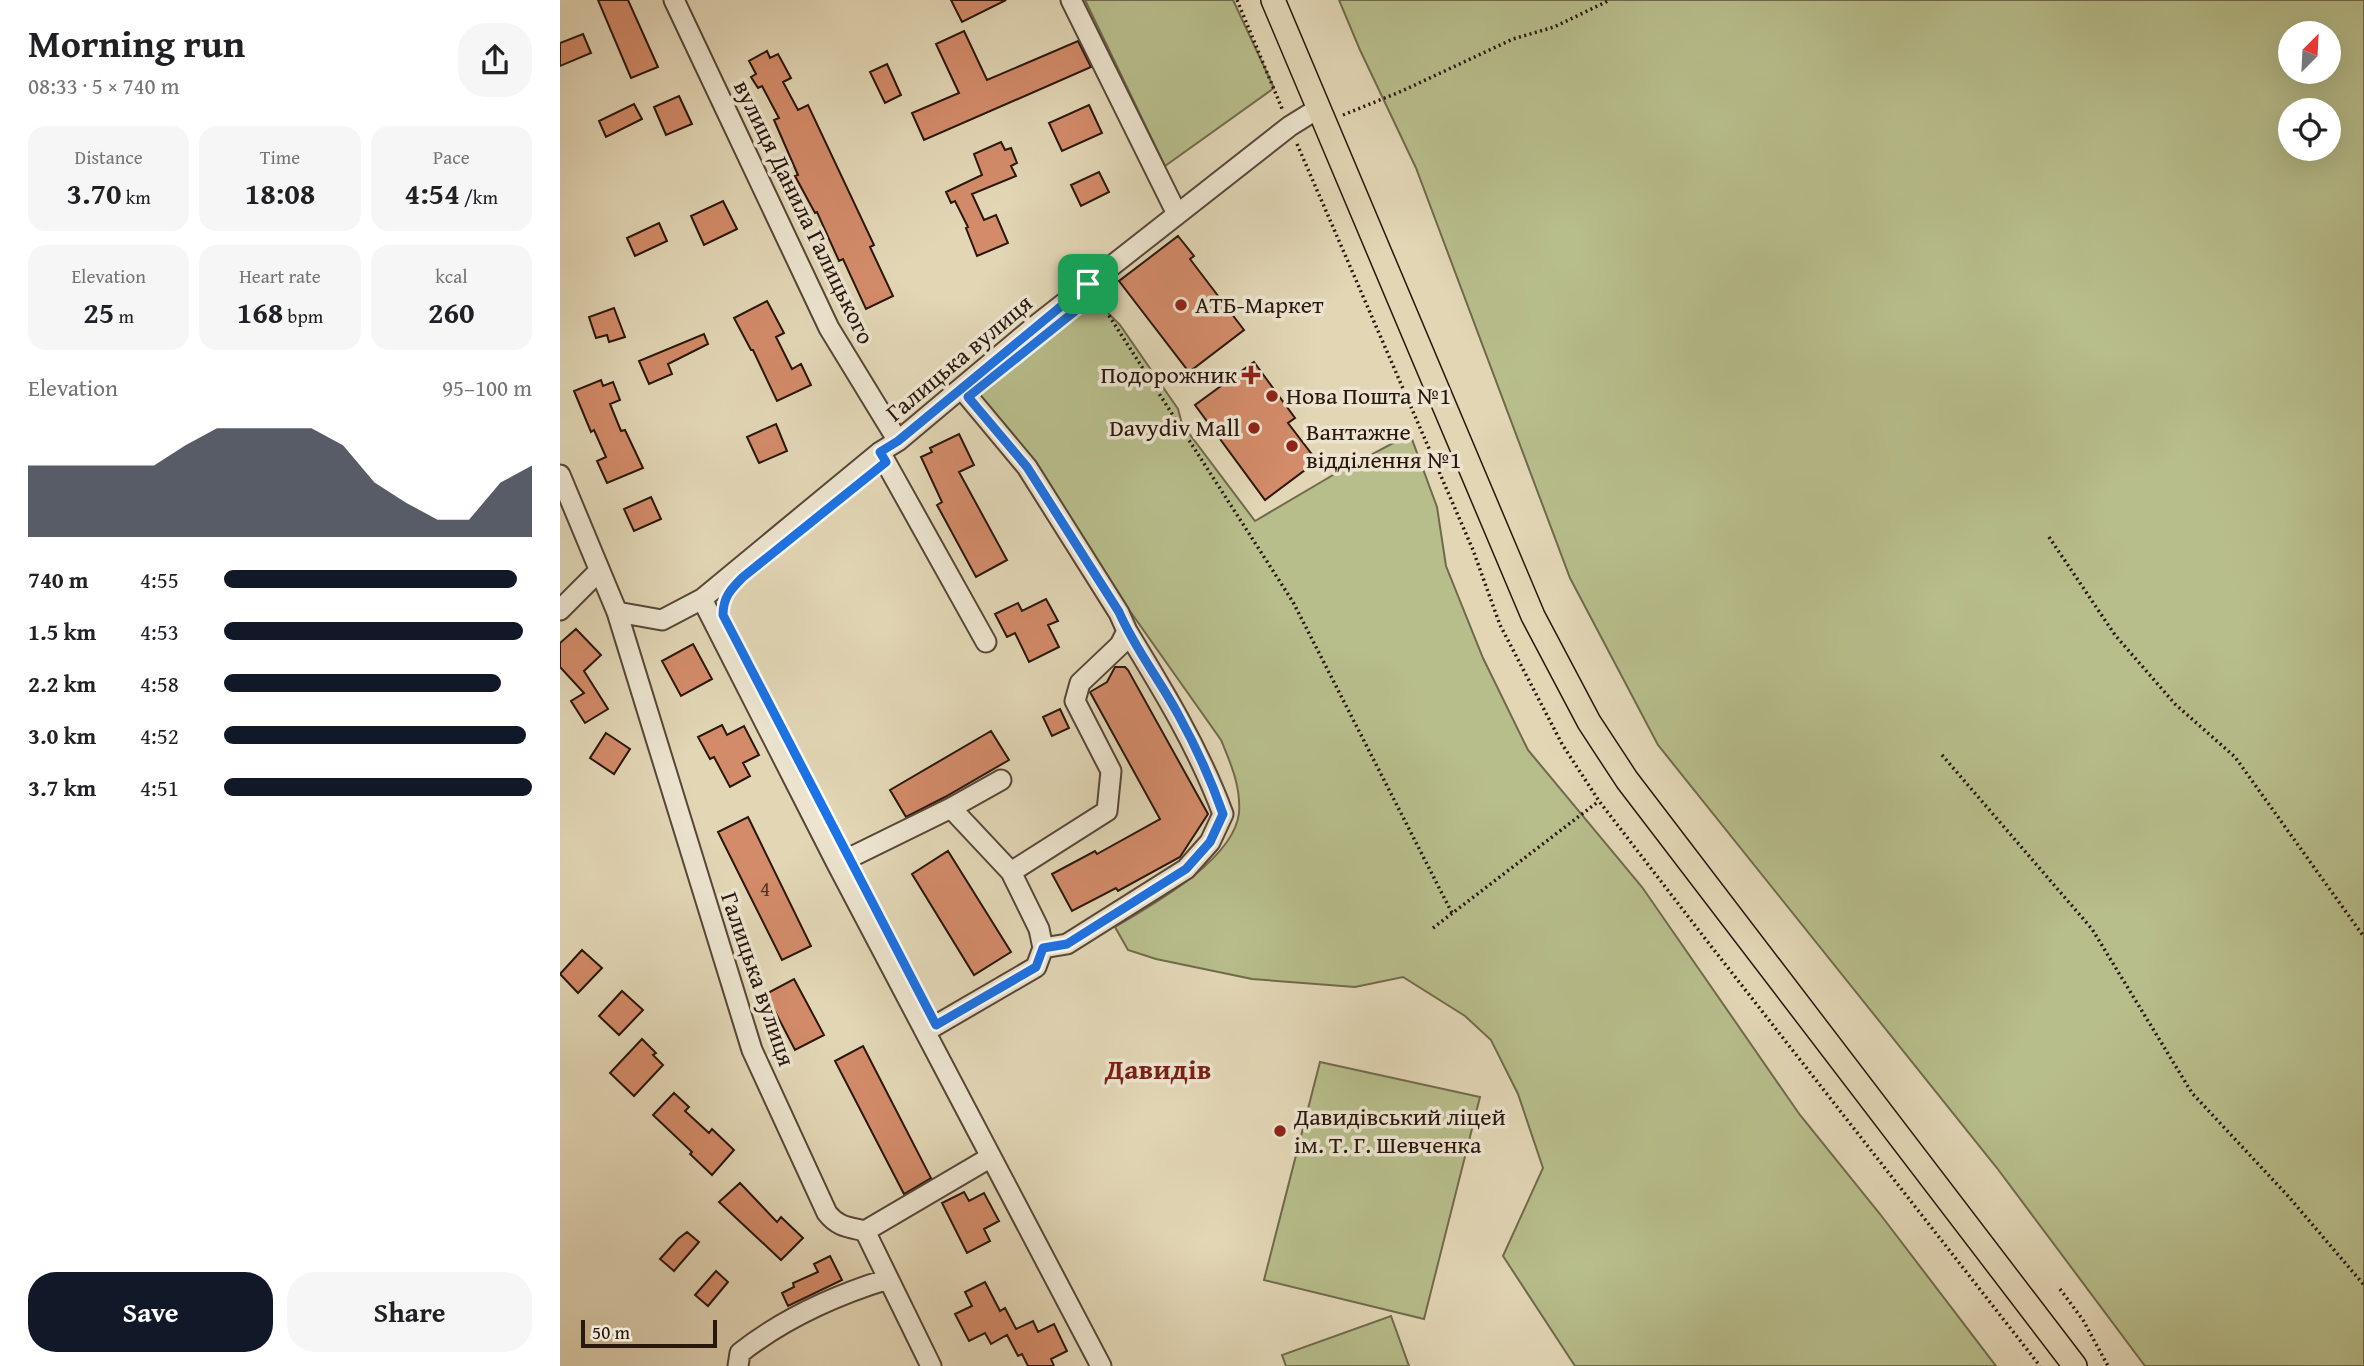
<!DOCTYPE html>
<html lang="en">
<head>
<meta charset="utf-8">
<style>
	:root { --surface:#fff; --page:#f6f6f6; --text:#202124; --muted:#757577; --accent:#111827 }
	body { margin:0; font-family:"Gentium Book Plus",serif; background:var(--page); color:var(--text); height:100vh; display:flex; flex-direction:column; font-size:26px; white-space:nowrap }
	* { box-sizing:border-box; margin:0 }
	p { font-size:23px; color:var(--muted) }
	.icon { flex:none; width:38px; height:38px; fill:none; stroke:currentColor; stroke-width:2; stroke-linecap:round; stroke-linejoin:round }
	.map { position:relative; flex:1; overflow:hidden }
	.panel { display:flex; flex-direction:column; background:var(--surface); width:560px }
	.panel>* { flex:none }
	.needle { width:46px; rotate:24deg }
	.tools { position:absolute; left:1718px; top:21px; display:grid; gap:14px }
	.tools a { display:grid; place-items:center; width:63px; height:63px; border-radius:50%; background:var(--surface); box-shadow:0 7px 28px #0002; font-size:35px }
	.scale { position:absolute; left:21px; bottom:18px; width:136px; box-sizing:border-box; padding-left:7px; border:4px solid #29160d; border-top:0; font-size:19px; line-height:24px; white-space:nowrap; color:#29160d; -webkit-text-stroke:5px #ece4cf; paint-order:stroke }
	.pin { position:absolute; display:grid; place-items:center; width:60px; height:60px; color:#fff; margin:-30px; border-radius:14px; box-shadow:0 4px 10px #0006 }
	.round { display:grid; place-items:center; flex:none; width:74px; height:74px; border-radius:28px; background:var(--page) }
	.headline { display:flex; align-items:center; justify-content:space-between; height:119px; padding:0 28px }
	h1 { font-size:38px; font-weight:800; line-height:52px }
	.figures { display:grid; grid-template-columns:repeat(3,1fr); gap:10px; height:119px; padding:7px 28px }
	.figures div { display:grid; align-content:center; border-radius:18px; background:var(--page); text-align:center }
	.figures b { font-size:30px; font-weight:800 }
	.figures small { font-size:19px; font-weight:400 }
	.figures p { font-size:19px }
	.chart { height:196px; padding:14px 28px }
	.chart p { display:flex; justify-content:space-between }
	.chart svg { width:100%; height:126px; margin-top:7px; fill:var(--accent); opacity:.7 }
	.button { display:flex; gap:14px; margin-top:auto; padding:14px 28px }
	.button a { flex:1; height:80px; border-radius:28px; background:var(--accent); color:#fff; font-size:28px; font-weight:800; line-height:80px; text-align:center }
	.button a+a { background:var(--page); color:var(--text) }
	ul { padding:0 28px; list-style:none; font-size:23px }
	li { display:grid; grid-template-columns:112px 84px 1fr; align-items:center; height:52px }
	li i { height:18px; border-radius:9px; background:var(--accent) }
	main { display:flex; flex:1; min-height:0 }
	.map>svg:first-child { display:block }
	.green { fill:#b7bd8b; stroke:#706a4c; stroke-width:2; fill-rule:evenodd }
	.building { fill:#d38b69; stroke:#29160d; stroke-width:2 }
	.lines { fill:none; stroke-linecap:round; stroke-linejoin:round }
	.minor-casing { stroke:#574637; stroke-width:23 }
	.major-casing { stroke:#29160d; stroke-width:26 }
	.path { stroke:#29160d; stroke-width:3.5; stroke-dasharray:2 3.5; stroke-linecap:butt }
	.minor { stroke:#ece4cf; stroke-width:19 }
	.major { stroke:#e2d6b5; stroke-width:23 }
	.route-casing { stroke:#fff; stroke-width:14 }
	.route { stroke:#1a73e8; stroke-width:9 }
	.poi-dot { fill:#8f2418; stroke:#ece4cf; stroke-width:2.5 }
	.labels { text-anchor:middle; stroke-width:7; stroke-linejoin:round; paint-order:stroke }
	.number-label { font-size:21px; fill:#543324 }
	.street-label { font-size:24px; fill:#29160d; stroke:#ece4cf }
	.poi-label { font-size:24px; fill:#29160d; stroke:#ece4cf; text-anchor:start }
	.quarter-label { font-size:28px; font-weight:bold; fill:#7a1f14; stroke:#ece4cf }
</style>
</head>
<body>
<main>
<section class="panel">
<div class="headline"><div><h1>Morning run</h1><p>08:33 · 5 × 740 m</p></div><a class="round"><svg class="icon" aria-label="share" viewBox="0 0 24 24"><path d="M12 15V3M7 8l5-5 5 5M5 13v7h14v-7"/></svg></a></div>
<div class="figures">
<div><p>Distance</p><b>3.70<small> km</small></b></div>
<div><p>Time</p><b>18:08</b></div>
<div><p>Pace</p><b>4:54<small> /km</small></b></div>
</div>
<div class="figures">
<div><p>Elevation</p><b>25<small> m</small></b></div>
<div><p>Heart rate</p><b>168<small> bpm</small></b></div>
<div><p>kcal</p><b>260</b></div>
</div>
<div class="chart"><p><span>Elevation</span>95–100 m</p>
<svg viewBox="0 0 160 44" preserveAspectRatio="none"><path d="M0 44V19L10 19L20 19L30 19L40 19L50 12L60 6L70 6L80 6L90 6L100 12L110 25L120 32L130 38L140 38L150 25L160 19V44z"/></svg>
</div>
<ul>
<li><b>740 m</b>4:55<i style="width:95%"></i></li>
<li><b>1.5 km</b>4:53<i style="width:97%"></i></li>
<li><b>2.2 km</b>4:58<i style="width:90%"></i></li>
<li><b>3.0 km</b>4:52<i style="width:98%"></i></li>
<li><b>3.7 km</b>4:51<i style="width:100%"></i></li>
</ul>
<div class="button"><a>Save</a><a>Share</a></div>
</section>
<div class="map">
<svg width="1804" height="1366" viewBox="0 0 1804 1366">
	<rect width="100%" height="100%" fill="#e2d6b5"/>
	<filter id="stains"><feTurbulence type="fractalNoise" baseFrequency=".00286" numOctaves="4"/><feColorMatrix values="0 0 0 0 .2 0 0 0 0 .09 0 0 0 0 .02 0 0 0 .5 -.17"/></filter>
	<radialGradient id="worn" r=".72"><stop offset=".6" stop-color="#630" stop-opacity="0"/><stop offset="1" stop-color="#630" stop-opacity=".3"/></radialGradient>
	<path class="green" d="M525,0H673L714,88L605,166Z
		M779,0H1804V1366H1585L1437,1168L1098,745L1010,578L856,168L800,50ZM1731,33H1769V72H1731ZM1731,110H1769V149H1731Z
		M533,298L560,325L618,409L622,424L695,521L773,475L850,434L877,507L886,566L923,658L968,750L1082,887L1240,1115L1320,1214L1436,1366H1015L943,1256L983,1168L958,1094L931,1040L905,1016L843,977L795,987L692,979L596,959L568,950L555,927C592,905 674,860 679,813C681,787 671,764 661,740L416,393Z
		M760,1062L920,1097L864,1319L704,1280Z
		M831,1316L849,1366H726L722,1355Z"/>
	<path class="building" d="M38,0H68L98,67L71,78Z
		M391,0H446L402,22Z
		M404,31L427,80L518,41L531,67L364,140L352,113L399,93L376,44Z
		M23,34L31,53L0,66V43Z
		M207,51L210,58L218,54L231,78L223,82L238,110L248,105L314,245L310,247L333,296L306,309L283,259L279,261L257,212L255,213L235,176L238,175L214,120L219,118L202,86L198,88L191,77L196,74L189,61Z
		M327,64L341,95L325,103L310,72Z
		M119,96L132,124L106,135L94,107Z
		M74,104L82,119L46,137L39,121Z
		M529,105L542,133L502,151L489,123Z
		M441,142L445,150L451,148L457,163L451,166L456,176L412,194L424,220L436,215L448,243L417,256L406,228L408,227L395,201L391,203L386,192L422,175L414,154Z
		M539,172L549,192L521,206L511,185Z
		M163,201L177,229L144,245L131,216Z
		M99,223L107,241L75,256L67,238Z
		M618,236L634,256L630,259L684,330L629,372L559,281Z
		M207,301L224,333L216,337L232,369L241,364L251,385L217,401L193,350H191L174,318Z
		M54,308L65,337L49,342L47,335L36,338L29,317Z
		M144,334L148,344L108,364L112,374L89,384L79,361Z
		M694,362L735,418L728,423L757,461L705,500L635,405Z
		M41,380L43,386L53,382L60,400L50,404L61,431L65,430L83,468L47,483L37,461L46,457L34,430L31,432L14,391Z
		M216,424L227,451L199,463L187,437Z
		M399,434L414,465L399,472L447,560L416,577L377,505L382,502L361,457L372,452L370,448Z
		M91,497L101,519L74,531L64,509Z
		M486,599L498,621L488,625L499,647L469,662L455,633L447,637L435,614L458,603L462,611Z
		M16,629L41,655L24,671L48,709L25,723L11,701L24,693L0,667V643Z
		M133,644L152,679L121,696L102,661Z
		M555,667H565L568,670L648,814L620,857L558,891L556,888L512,911L492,874L535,851L537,854L600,819L530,692L547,682Z
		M500,709L509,728L492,736L483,717Z
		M162,725L167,735L184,726L199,755L183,763L190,776L170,787L154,757L150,759L138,737Z
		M431,731L449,760L385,797L346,817L330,790Z
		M46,733L70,749L54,774L30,758Z
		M188,817L251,946L222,960L158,832Z
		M388,851L451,952L414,975L352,874Z
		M22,950L42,968L18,993L0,974Z
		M234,979L264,1035L235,1050L206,994Z
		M62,991L83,1010L59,1035L39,1016Z
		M82,1039L96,1053L93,1055L103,1065L74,1096L50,1073Z
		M303,1046L371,1178L344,1194L275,1061Z
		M114,1093L129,1107L125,1111L149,1133L152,1129L174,1150L152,1175L130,1154L132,1152L93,1115Z
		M180,1183L217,1222L221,1217L243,1238L221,1260L159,1202Z
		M404,1192L409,1201L424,1193L439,1221L424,1229L430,1241L407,1253L382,1203Z
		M127,1232L139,1242L114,1271L100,1259L118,1239Z
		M270,1256L282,1280L228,1306L222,1293L234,1287L233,1283L258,1272L254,1264Z
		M156,1271L168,1282L148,1306L135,1295Z
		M425,1282L440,1311L445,1308L456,1329L473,1321L478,1332L494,1324L507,1351L491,1359L494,1366H468L462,1354L458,1356L447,1335L431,1344L425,1333L409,1341L395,1314L412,1306L405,1292Z"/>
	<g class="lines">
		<defs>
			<path id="minor" d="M114,0L269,328L338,441
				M511,0L617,214
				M401,388L467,467L559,613L567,631L560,645L520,683L515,701L551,771L547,811L451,872
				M320,452L426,642
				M0,475L57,612L192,1050L267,1213C278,1227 288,1227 305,1231L431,1157
				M142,599L277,864L541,1366
				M0,610L38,572
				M57,612L102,620L142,599L320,452L338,441L475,326L730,126L759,108
				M277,864L391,808L441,780
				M483,948L507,944L626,869L650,842L663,814C639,749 603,690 567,631
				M366,1031L476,967L483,948L479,929L451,872L391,808
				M305,1231L371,1366
				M178,1366L180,1353C223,1319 276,1295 328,1279"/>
			<path id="major" d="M713,0L973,616L1029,722L1067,780L1515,1366"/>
		</defs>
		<use href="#minor" class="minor-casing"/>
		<use href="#major" class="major-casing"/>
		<path class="path" d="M677,0L723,111
			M783,115L842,91L953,39L994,27L1050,0
			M737,144L913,550L940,625L1002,744L1039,801L1147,941L1480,1366
			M537,297L733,602L892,913
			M1489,537L1555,635L1615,704L1675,757L1804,937
			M1382,755L1532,929L1632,1093L1728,1196L1804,1285
			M873,928L1039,801
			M1500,1289L1523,1320L1548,1366"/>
		<use href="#minor" class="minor"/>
		<use href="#major" class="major"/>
	</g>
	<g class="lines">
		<defs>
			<path id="route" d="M528,284L535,295L408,397L467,467L559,612C575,649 600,680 619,716C636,747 651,780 663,814L650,842L626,869L507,944L483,948L476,967L376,1025L163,615C163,597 171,589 183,577L326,462L320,452L338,441Z"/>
		</defs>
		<use href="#route" class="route-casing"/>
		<use href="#route" class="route"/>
	</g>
	<g class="poi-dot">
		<circle cx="621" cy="305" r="7"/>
		<path d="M687.5 364.5h7v7h7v7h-7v7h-7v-7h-7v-7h7z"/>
		<circle cx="712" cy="396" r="7"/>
		<circle cx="694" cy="428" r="7"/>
		<circle cx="732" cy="446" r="7"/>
		<circle cx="720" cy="1131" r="7"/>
	</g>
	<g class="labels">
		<g class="number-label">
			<text x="205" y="896">4</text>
		</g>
		<g class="street-label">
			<text transform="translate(244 212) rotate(64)" y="8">вулиця Данила Галицького</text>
			<text transform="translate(399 358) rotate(-40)" y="8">Галицька вулиця</text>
			<text transform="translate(198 979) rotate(71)" y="8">Галицька вулиця</text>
		</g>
		<g class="poi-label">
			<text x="635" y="313">АТБ-Маркет</text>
			<text x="677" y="383" text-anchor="end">Подорожник</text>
			<text x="726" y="404">Нова Пошта №1</text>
			<text x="680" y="436" text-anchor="end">Davydiv Mall</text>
			<text x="746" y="440">Вантажне<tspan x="746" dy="28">відділення №1</tspan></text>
			<text x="734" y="1125">Давидівський ліцей<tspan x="734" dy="28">ім. Т. Г. Шевченка</tspan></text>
		</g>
		<g class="quarter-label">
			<text x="598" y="1079">Давидів</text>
		</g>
	</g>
	<rect width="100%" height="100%" filter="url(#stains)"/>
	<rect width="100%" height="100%" fill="url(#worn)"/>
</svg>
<div class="tools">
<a><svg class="needle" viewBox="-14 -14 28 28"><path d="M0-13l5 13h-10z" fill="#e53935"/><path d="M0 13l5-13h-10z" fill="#757577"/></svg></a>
<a><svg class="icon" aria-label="locate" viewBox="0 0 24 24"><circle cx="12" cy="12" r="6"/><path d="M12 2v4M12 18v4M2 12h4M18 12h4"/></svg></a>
</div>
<div class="scale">50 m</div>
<div class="pin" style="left:528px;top:284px;background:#1e9e55"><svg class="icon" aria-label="arrive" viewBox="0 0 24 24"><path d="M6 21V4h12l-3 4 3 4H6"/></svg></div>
</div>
</main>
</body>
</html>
